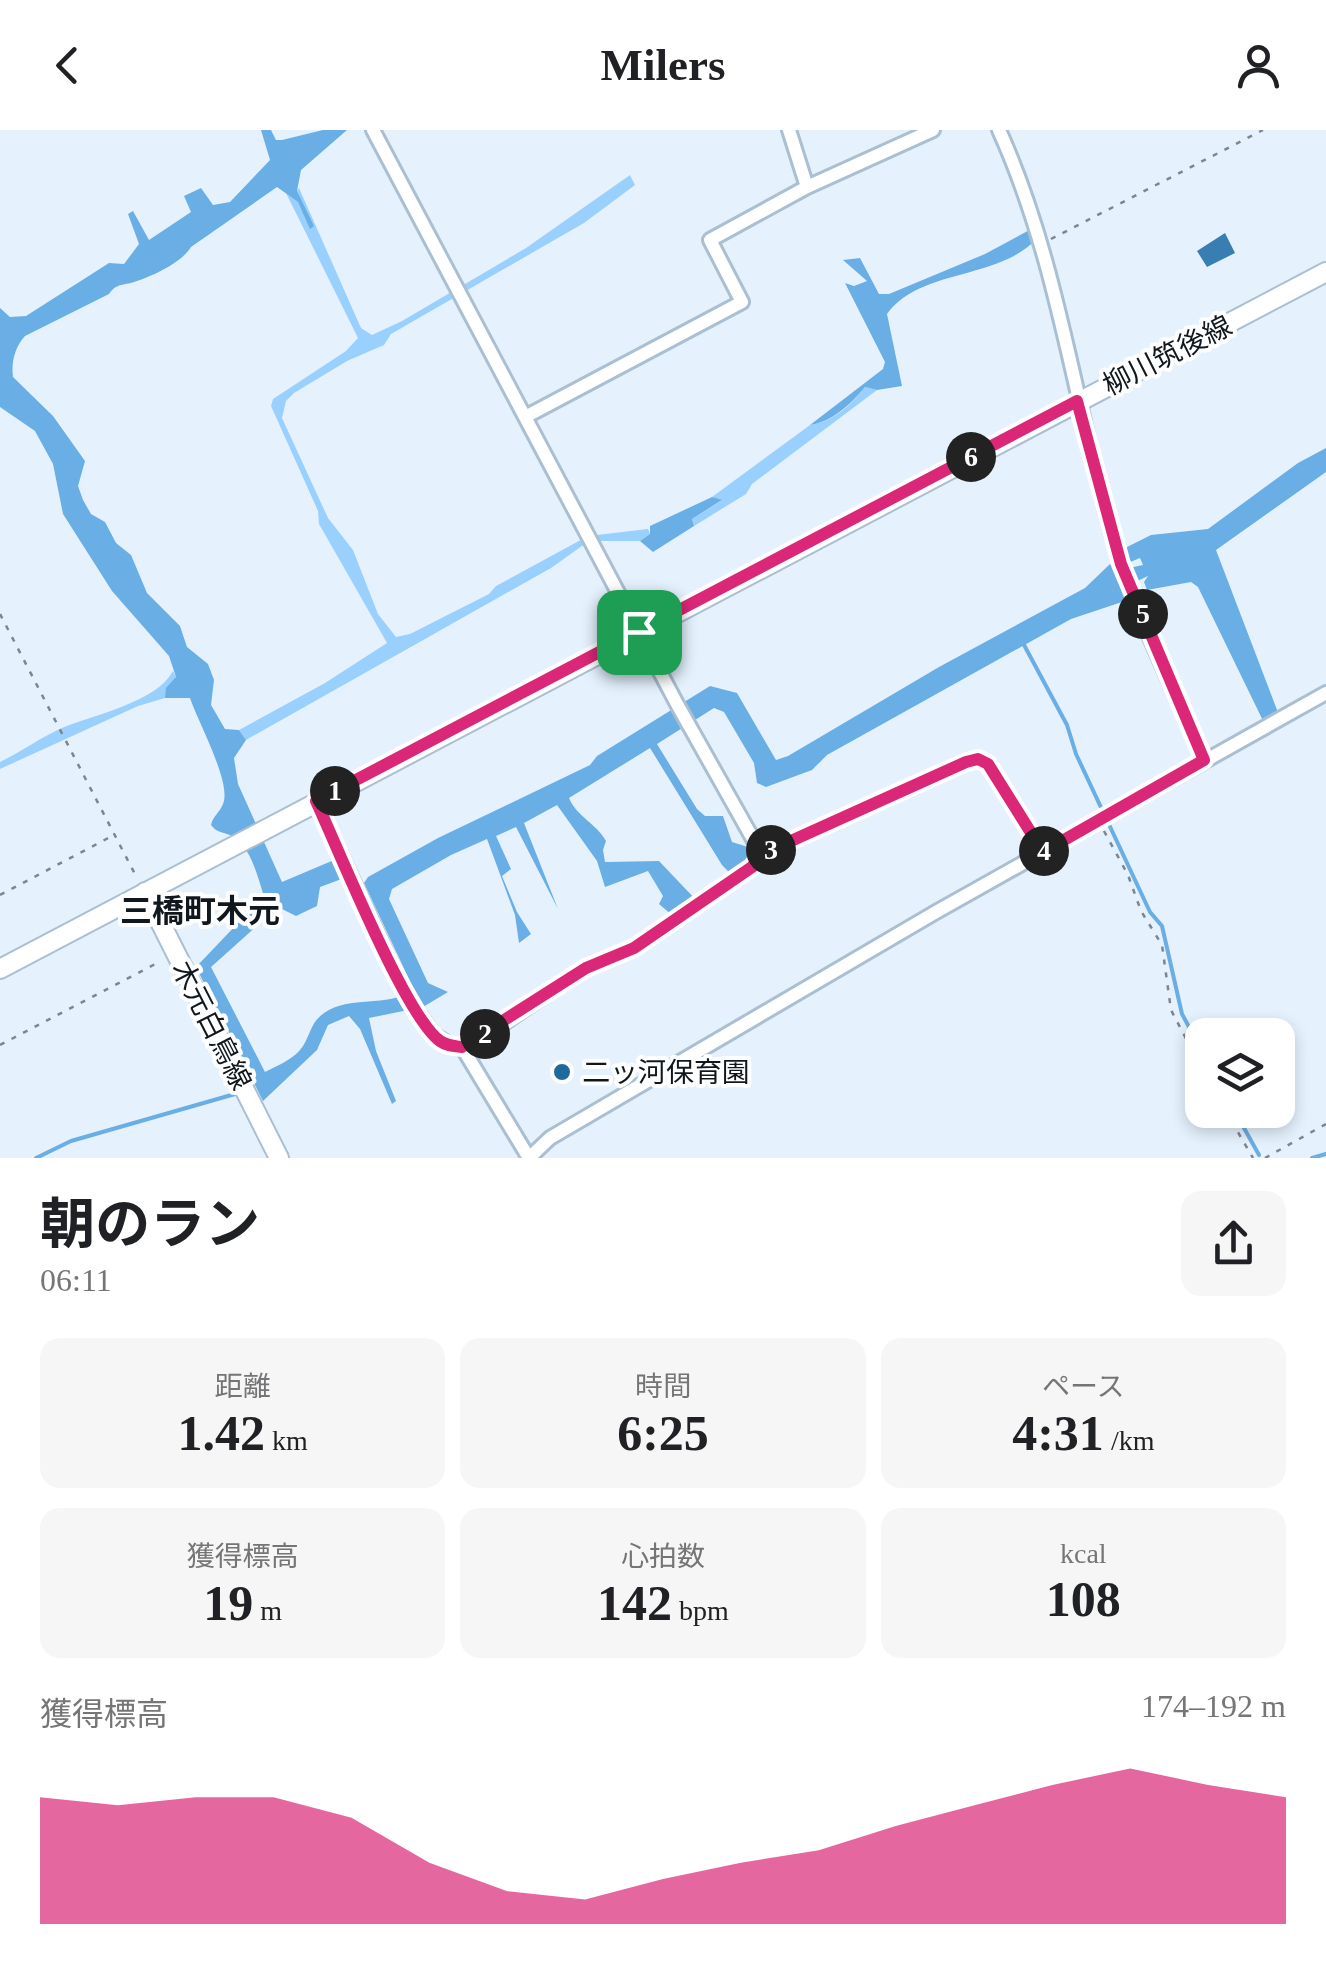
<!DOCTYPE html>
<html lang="ja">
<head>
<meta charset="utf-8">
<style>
	:root { --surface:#fff; --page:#f6f6f6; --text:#202124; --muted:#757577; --accent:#db2777 }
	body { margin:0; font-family:"Times New Roman","Noto Sans JP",serif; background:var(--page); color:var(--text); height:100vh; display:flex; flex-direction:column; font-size:38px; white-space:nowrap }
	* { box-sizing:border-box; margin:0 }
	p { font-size:32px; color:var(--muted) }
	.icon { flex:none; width:55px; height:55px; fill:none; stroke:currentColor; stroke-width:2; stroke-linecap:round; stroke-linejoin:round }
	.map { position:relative; height:1028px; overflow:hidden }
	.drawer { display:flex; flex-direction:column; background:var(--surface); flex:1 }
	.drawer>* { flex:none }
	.tools { position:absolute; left:1185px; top:888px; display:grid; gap:20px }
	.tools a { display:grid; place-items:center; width:110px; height:110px; border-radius:20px; background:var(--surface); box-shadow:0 5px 15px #0003; font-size:50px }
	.pin { position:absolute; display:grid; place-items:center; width:85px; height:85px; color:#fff; margin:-42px; border-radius:20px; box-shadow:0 5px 15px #0006 }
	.km { position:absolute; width:50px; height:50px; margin:-25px; border-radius:50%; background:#222; color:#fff; font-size:28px; line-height:50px; text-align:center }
	.round { display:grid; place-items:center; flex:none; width:105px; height:105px; border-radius:20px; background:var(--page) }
	.head { display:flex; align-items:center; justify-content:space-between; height:170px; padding:0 40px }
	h1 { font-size:55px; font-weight:700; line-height:75px }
	.metrics { display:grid; grid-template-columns:repeat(3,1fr); gap:15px; height:170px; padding:10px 40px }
	.metrics div { display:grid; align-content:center; border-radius:20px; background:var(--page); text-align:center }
	.metrics b { font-size:50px; font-weight:700 }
	.metrics small { font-size:28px; font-weight:400 }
	.metrics p { font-size:28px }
	.chart { height:280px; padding:20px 40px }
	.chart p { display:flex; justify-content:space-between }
	.chart svg { width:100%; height:180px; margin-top:10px; fill:var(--accent); opacity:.7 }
	header { display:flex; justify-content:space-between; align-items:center; height:130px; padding:0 40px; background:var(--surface); font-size:45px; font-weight:700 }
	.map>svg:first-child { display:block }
	.green { fill:#9ad0fe }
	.water { fill:#6aaee6 }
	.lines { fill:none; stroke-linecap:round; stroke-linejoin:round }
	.stream { stroke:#6aaee6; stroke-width:4 }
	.building { fill:#397eb2 }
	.street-casing { stroke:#aabfd2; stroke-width:18 }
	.secondary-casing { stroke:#aabfd2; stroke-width:22 }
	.path { stroke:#7b868f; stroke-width:2.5; stroke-dasharray:5 8; stroke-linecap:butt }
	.street { stroke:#fff; stroke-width:12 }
	.secondary { stroke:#fff; stroke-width:18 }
	.route-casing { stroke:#fff; stroke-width:20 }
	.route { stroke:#db2777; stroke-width:12 }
	.poi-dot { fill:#20699d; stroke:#fefefe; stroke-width:4 }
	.labels { text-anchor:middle; stroke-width:8; stroke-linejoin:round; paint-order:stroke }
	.street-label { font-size:28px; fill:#10181e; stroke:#fefefe }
	.poi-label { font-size:28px; fill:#10181e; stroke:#fefefe; text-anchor:start }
	.quarter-label { font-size:32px; font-weight:bold; fill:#10181e; stroke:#fefefe }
</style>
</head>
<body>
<header><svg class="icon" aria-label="back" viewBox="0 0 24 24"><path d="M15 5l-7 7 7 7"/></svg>Milers<svg class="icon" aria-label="person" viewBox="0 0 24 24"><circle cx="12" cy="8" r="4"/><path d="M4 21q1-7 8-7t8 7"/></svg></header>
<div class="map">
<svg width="1326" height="1028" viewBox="0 0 1326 1028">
	<rect width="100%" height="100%" fill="#e5f2fe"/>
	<path class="green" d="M630,45L635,55L584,93L391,204L384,215L347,231L294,263L286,271L282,288L328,388L353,420L378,484L396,507L410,504L489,464L496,456L588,406L648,399L650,404L640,411H589L551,438L246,610L239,600L325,553L387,513L319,394L318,381L271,276L273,269L346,221L358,208L286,63L298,72L311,98L297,61L299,58L361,198L372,205L402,191L526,118Z
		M865,257L877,260L752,354L746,364L694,396L692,389L721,371L712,367L810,295C833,292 851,275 865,257Z
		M173,541L176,547L165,568L138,576L0,639V632C21,622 41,607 62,598C93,585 157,572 173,541Z"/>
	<path class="water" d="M261,0H271L276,10H282L323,0H347L301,40L297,61L314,96L310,99L298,72L277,57L191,117C182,132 155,145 137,151C125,156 117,152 109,164L25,206C15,217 11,232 13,247L53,286L85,331L78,356L83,370L91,384L105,392L116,413L131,425L147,463L180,496L187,517L208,534L214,550L211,575L225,599L239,600L246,610L234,628L238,654L282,752L334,730L343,733L347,747L320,757L317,776L296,786L278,777L211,837L265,942C278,935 295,929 303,916C311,903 311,892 324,883C350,865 386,878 414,860L364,753L368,747L438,708L590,635L597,626L710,556L737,563L776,630L788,626L939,537L1085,458L1110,434L1115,441L1143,435L1140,428L1128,433L1123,419L1151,405L1208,399L1298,333L1326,318V342L1216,420L1282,593L1268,601L1198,457L1191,452L1147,460L1144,452L1148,446L1123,458L1128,470L1071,489L827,625L812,640L766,657L757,653L754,633L724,582L714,578L657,614L697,679L705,686H723L732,712L748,717L753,730L734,747L722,735L650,618L569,668C577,687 596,693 606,711L603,720L605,732L659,731L698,772L673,786L659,774L663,766L648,741L605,757L597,731L557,675L524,693L558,779L516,697L496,706L511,739L502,746L517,782L531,804L519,813L515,785L487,709L451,725L392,759L389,769L428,853L448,862L423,877L369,888L376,921L396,971L392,974L360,899L349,886L328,895L317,920L263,971L196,837L238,793L266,772C259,753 252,716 232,706C222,701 218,704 211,695C213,686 220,682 223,674C232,653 198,592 190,568H165L166,558L176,547L169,526L112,461L63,384L53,334L35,301L0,277V178L10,187L26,186L109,133L124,134L139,114L128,84L133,81L149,110L191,82L184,66L201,58L213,75L230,72L270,30Z
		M1035,97L1038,107C1000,151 922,137 887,184L902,256L877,260L865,257C851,274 832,292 810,295L883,239L885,232L845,153L854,156L867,151L843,130L860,128L879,164H889L985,124Z
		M712,367L722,370L692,389L694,396L653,422L640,411L650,404V396Z"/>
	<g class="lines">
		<path class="stream" d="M1023,513L1067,595L1076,624L1150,782L1162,796L1182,884L1202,921
			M1234,980L1259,1025
			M36,1028L71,1011L242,962
			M1312,1028L1326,1024"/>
	</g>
	<path class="building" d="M1225,103L1235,123L1207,137L1197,121Z"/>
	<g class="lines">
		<defs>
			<path id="street" d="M373,0L677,574L762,725
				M789,0L807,57
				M999,0C1057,128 1074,270 1112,404C1133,480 1174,557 1204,630
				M525,287L742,172L710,110L807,57L933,0
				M316,671L405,864L433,904L452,916L462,917L501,895L585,838L635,818L752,737L762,725L966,631L978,629L988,634L1043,721
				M462,917L529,1028L550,1008L936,782L1326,563"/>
			<path id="secondary" d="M145,762L279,1028
				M0,839L1326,142"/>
		</defs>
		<use href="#street" class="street-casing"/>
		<use href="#secondary" class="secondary-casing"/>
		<path class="path" d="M1051,109L1263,0
			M0,484L137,748
			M1104,701L1128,745L1141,781L1162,815L1171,880L1202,939
			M0,765L114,705
			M0,915L161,831
			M1225,980L1253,1028
			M1265,1028L1326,994"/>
		<use href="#street" class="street"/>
		<use href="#secondary" class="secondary"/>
	</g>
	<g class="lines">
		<defs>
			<path id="route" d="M1077,271L1121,434L1204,630L1043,722L988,634L978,629L966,632L762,724L752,737L634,818L586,838L462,917C454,916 447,916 440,911C405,886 338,718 316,671Z"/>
		</defs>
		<use href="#route" class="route-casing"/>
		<use href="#route" class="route"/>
	</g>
	<circle class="poi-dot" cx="562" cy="942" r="10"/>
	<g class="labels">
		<g class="street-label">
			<text transform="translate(1167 225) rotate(-27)" y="10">柳川筑後線</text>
			<text transform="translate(212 895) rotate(63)" y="10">木元白鳥線</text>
		</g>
		<g class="poi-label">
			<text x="582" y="952">二ッ河保育園</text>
		</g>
		<g class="quarter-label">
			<text x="200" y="792">三橋町木元</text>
		</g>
	</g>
</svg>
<div class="tools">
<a><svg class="icon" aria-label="layers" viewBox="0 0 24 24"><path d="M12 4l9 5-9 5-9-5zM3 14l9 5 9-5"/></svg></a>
</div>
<div class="pin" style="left:639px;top:502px;background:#1e9e55"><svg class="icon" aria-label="arrive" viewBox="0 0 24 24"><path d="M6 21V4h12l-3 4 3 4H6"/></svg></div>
<b class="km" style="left:335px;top:661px">1</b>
<b class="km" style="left:485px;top:904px">2</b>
<b class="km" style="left:771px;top:720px">3</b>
<b class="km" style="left:1044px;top:721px">4</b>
<b class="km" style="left:1143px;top:484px">5</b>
<b class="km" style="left:971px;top:327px">6</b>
</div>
<section class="drawer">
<div class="head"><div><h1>朝のラン</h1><p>06:11</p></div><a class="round"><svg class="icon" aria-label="share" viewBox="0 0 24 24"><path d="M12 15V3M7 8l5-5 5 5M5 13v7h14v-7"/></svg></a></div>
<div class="metrics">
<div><p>距離</p><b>1.42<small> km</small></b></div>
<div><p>時間</p><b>6:25</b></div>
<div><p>ペース</p><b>4:31<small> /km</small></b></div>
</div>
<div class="metrics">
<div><p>獲得標高</p><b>19<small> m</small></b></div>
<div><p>心拍数</p><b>142<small> bpm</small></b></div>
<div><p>kcal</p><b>108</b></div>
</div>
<div class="chart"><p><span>獲得標高</span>174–192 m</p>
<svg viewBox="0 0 160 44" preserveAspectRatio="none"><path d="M0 44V13L10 15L20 13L30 13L40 18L50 29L60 36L70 38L80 33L90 29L100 26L110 20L120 15L130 10L140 6L150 10L160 13V44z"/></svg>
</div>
</section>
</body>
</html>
